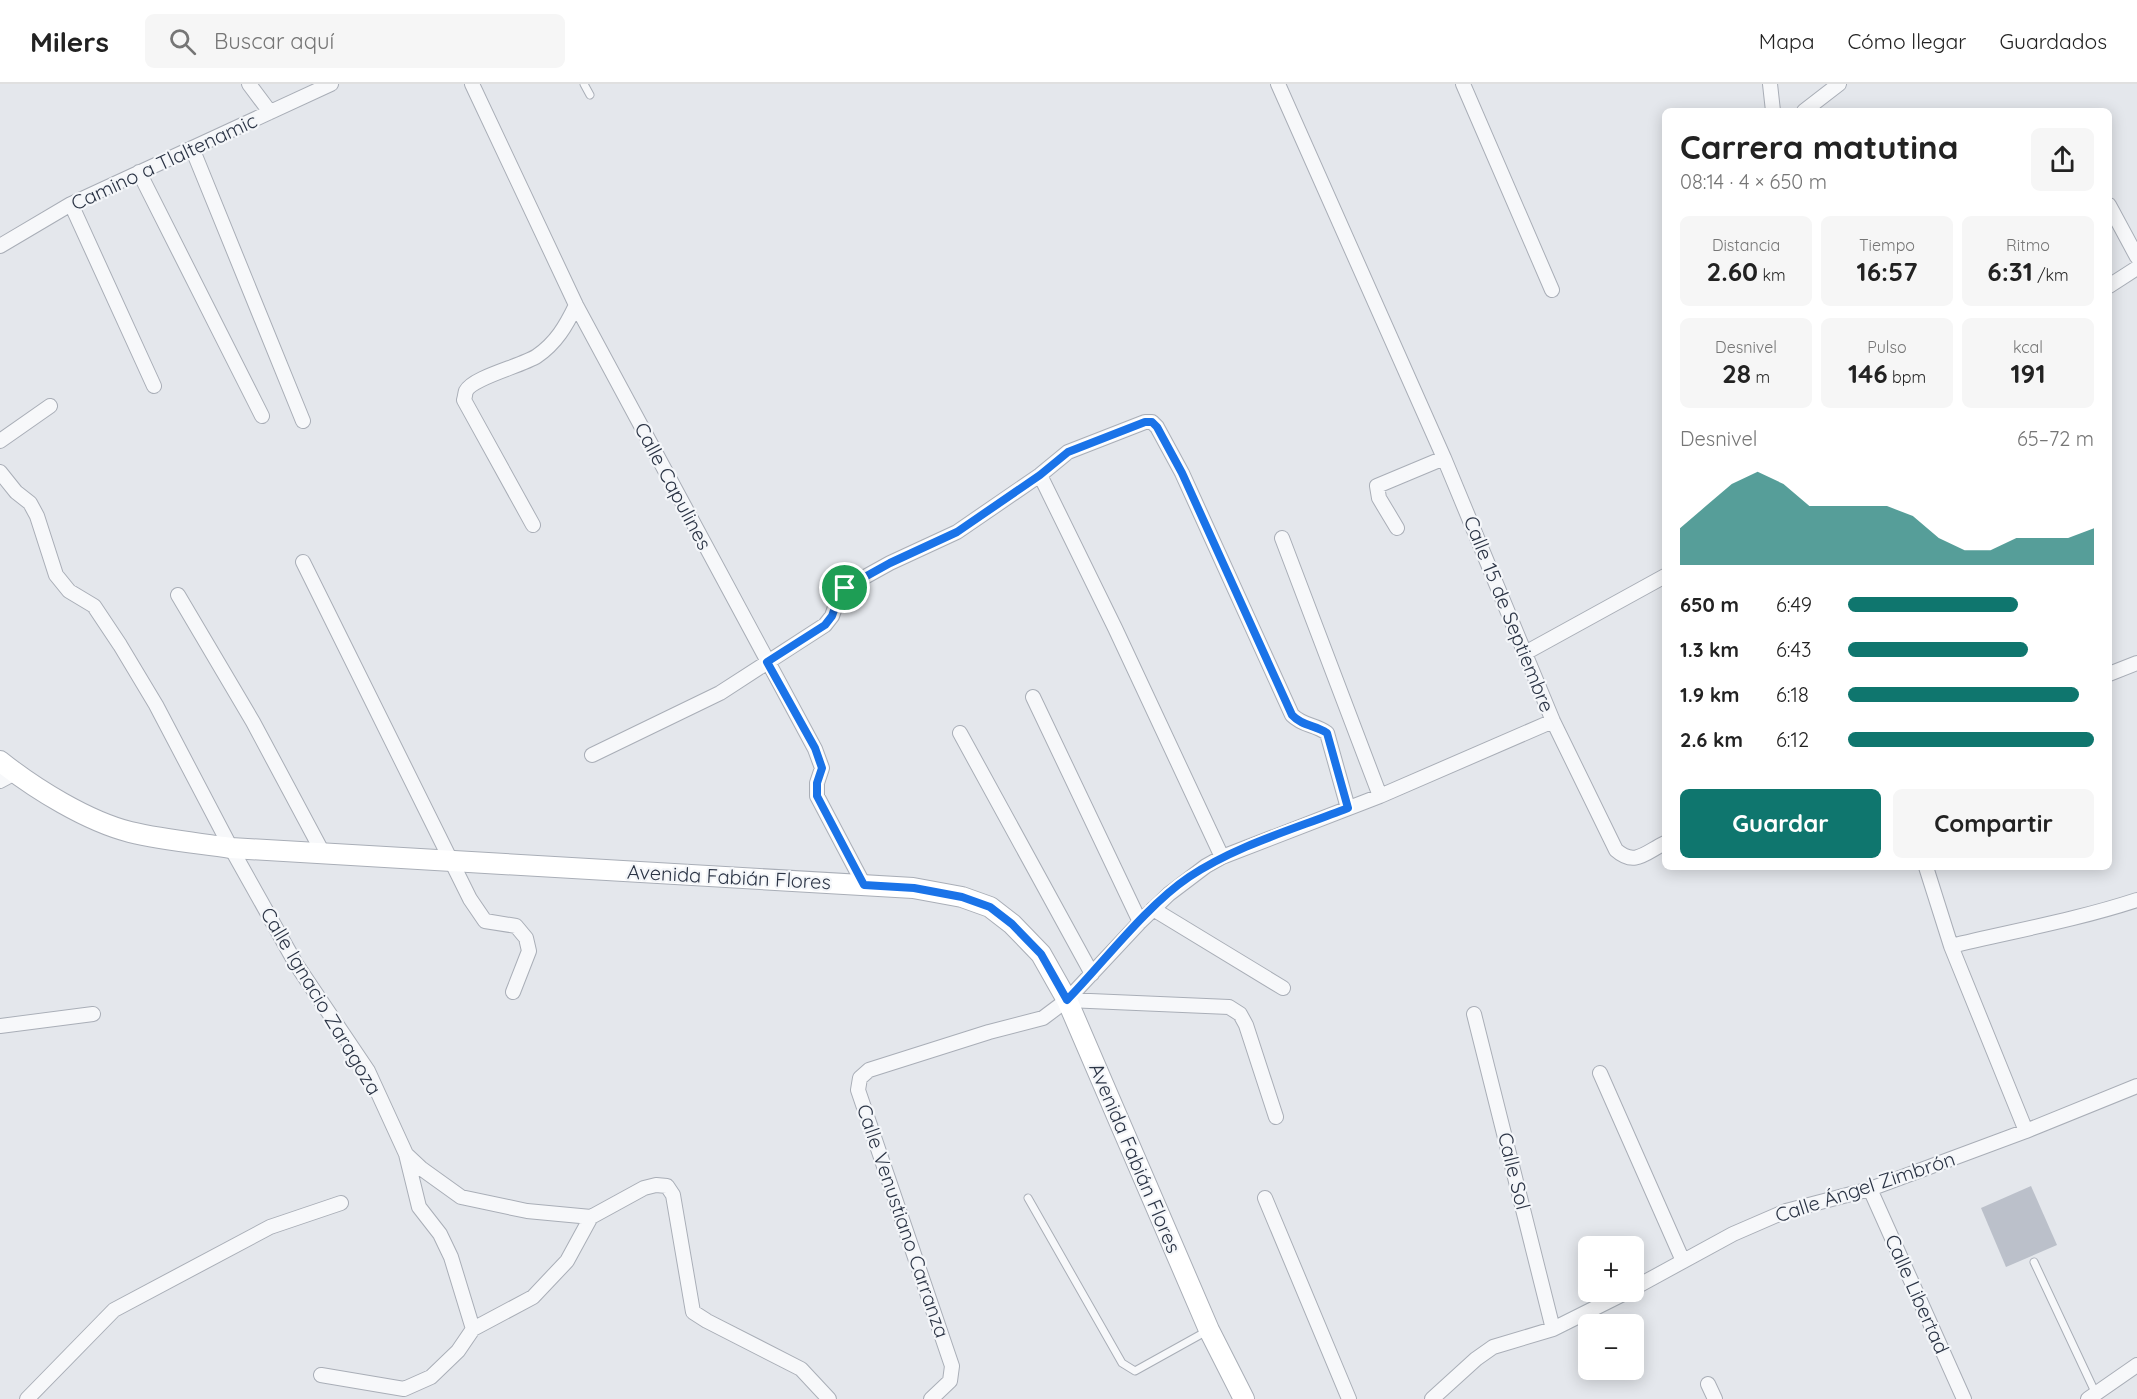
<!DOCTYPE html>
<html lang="es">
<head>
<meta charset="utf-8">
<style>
	:root { --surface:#fff; --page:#f6f6f6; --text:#222; --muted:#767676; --line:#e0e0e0; --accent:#0f766e }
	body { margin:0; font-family:Quicksand,sans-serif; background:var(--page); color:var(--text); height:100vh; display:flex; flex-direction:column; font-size:22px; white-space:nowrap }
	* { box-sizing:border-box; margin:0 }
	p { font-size:20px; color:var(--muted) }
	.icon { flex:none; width:33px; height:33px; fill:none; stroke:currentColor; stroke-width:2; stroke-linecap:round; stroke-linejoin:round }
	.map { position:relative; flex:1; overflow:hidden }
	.details { position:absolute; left:1662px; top:24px; width:450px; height:762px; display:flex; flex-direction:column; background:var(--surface); border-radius:9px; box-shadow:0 3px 15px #0003 }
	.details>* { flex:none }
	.fabs { position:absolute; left:1578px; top:1152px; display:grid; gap:12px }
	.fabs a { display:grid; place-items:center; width:66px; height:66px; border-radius:9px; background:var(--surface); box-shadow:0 3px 15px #0003; font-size:30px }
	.pin { position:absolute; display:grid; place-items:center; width:51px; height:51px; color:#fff; margin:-26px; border:3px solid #fff; border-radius:50%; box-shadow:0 2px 6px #0007 }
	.round { display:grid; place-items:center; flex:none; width:63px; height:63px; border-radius:9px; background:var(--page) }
	.headline { display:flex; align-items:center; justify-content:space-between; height:102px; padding:0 18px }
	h1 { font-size:33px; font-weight:700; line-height:45px }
	.figures { display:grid; grid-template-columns:repeat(3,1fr); gap:9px; height:102px; padding:6px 18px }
	.figures div { display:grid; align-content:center; border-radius:9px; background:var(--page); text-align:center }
	.figures b { font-size:26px; font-weight:700 }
	.figures small { font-size:16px; font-weight:400 }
	.figures p { font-size:16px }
	.chart { height:168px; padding:12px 18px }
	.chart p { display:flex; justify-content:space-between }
	.chart svg { width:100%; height:108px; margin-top:6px; fill:var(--accent); opacity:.7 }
	.cta { display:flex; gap:12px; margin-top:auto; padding:12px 18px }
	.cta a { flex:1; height:69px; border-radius:9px; background:var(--accent); color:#fff; font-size:24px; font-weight:700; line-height:69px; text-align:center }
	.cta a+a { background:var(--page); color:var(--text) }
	ul { padding:0 18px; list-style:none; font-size:20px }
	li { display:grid; grid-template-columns:96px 72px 1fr; align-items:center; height:45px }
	li i { height:15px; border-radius:8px; background:var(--accent) }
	header { display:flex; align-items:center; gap:36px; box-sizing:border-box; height:84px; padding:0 30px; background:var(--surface); border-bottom:2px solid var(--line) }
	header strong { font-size:28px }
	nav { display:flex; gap:33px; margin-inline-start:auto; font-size:21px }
	.search { width:420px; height:54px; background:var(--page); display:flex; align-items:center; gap:15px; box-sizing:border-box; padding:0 21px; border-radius:9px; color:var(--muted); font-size:22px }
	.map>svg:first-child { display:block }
	.building { fill:#bbc0ca }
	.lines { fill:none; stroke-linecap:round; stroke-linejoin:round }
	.lane-casing { stroke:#a9aeb7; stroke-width:9 }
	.street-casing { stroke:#a9aeb7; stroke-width:16 }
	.secondary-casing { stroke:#a9aeb7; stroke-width:22 }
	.lane { stroke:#f7f8fa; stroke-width:7 }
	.street { stroke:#f7f8fa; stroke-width:14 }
	.secondary { stroke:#fff; stroke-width:20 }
	.route-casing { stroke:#fff; stroke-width:12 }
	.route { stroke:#1a73e8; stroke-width:8 }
	.labels { text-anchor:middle; stroke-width:4.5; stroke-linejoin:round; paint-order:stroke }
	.street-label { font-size:20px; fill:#2b3445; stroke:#f4f6f9 }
</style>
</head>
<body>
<header>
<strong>Milers</strong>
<div class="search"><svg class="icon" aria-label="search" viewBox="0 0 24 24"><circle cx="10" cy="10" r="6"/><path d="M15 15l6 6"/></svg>Buscar aquí</div>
<nav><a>Mapa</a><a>Cómo llegar</a><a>Guardados</a></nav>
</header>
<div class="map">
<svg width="2137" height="1315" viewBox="0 0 2137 1315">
	<rect width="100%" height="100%" fill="#e4e7ec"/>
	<path class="building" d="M2031,1102L2057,1161L2006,1183L1981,1124Z"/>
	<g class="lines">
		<defs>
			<path id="lane" d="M584,0L590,11
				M1028,1114L1122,1279L1135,1287L1207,1247
				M2034,1178L2096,1310"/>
			<path id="street" d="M249,0L270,28
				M472,0L576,221L815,665L822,684L817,699V712L864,801
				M1278,0L1444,374L1553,637L1616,766C1635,783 1646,768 1665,759
				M1463,0L1552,206
				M1770,0L1773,27
				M1804,27L1839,0
				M192,64L303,337
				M139,88L262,332
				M71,120L154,302
				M2109,121L2137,173
				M0,162L71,120L331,0
				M2109,202L2137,184
				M0,357L50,322
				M0,388L16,408L30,419L37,432L56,491L69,507L94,522L120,561L156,621L231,764L296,880L368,987L406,1070L422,1085L461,1113L527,1127L591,1133L644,1104L656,1101L667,1102L673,1111L693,1228L707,1237L801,1285L829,1315
				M1040,391L1115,544L1222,773
				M533,441L464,316C465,313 465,310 466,307C473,293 522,282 537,272C556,259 566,242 576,221
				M1397,444L1379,414L1377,402L1444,374
				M1282,454L1380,712
				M303,478L470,815L485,837L516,842L526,854L529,867L513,908
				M178,511L253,638L323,769
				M1525,569L1665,492
				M2109,590L2137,579
				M1033,613L1140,838
				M960,649L1092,890
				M592,671L720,609L825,541L832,532L839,512L845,504L890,479L957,448L1040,391L1068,368L1145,338H1152L1157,343L1182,389L1292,631C1303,642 1314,640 1327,649L1348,724
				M0,697L15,689
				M1926,783L1951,862L2026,1047
				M1153,825L1283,904
				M1951,862C2013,847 2076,836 2137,816
				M1067,916L1229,923L1240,930L1246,941L1276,1033
				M1474,930L1553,1245
				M0,942L93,930
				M1600,989L1683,1177
				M1870,1105L1964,1315
				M1265,1114L1349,1315
				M1634,1204L1733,1150L1786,1127L1870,1105L2026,1047L2137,1002
				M473,1245L533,1213L567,1177L591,1133
				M321,1291L404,1305L431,1293L458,1267L473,1245L451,1173L440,1150L419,1123L406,1070
				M1708,1300L1715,1315
				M27,1315L114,1226L270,1143L341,1119
				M931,1315L950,1297L952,1282L858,1006L860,994L869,986L989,948L1043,934L1067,916L1140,838L1169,810L1206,782L1222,773L1380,712L1553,637
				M1432,1315L1476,1275L1493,1263L1553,1245L1627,1208
				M2088,1315L2137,1281"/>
			<path id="secondary" d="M0,677C35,705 87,737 130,748C163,756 198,759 231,764L913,804L962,813L990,823L1012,840L1041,870L1067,916L1209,1246L1244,1315"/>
		</defs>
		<use href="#lane" class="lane-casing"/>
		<use href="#street" class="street-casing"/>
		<use href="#secondary" class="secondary-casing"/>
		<use href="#lane" class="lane"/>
		<use href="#street" class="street"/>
		<use href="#secondary" class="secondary"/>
	</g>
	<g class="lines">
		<defs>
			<path id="route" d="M1145,338H1152L1157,343L1182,389L1292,631C1302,642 1315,641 1327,649L1348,724C1295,745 1237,761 1189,793C1146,822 1104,878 1067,916L1041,870L1012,840L990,823L962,813L914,804L864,801L817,712V699L822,684L815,664L767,578L825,541L832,532L839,512L845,504L890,479L957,448L1040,391L1068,368Z"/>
		</defs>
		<use href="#route" class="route-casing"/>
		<use href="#route" class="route"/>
	</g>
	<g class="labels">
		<g class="street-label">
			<text transform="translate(164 78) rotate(-25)" y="7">Camino a Tlaltenamic</text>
			<text transform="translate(673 402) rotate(62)" y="7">Calle Capulines</text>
			<text transform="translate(1509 530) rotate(68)" y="7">Calle 15 de Septiembre</text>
			<text transform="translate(729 793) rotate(3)" y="7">Avenida Fabián Flores</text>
			<text transform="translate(321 917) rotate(59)" y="7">Calle Ignacio Zaragoza</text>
			<text transform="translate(1135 1074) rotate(67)" y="7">Avenida Fabián Flores</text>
			<text transform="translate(1514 1087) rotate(76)" y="7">Calle Sol</text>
			<text transform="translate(1865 1103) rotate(-18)" y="7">Calle Ángel Zimbrón</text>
			<text transform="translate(903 1137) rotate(71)" y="7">Calle Venustiano Carranza</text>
			<text transform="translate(1917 1210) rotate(66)" y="7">Calle Libertad</text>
		</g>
	</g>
</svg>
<div class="fabs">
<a>+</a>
<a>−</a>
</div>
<div class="pin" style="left:845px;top:504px;background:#1e9e55"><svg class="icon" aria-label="arrive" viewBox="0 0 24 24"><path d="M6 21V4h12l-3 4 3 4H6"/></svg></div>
<section class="details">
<div class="headline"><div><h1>Carrera matutina</h1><p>08:14 · 4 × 650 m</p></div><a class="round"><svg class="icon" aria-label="share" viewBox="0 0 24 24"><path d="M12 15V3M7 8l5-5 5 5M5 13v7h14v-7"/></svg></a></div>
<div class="figures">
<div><p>Distancia</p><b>2.60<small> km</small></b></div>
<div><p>Tiempo</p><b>16:57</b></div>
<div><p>Ritmo</p><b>6:31<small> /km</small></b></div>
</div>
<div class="figures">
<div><p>Desnivel</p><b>28<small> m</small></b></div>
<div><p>Pulso</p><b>146<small> bpm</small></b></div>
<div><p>kcal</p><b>191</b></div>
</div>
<div class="chart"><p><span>Desnivel</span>65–72 m</p>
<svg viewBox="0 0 160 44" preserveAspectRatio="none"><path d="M0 44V29L10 20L20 11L30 6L40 11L50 20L60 20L70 20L80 20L90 24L100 33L110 38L120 38L130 33L140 33L150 33L160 29V44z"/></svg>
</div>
<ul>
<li><b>650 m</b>6:49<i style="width:69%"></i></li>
<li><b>1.3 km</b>6:43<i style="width:73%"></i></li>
<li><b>1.9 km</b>6:18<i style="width:94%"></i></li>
<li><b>2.6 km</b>6:12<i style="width:100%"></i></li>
</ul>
<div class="cta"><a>Guardar</a><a>Compartir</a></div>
</section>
</div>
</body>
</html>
